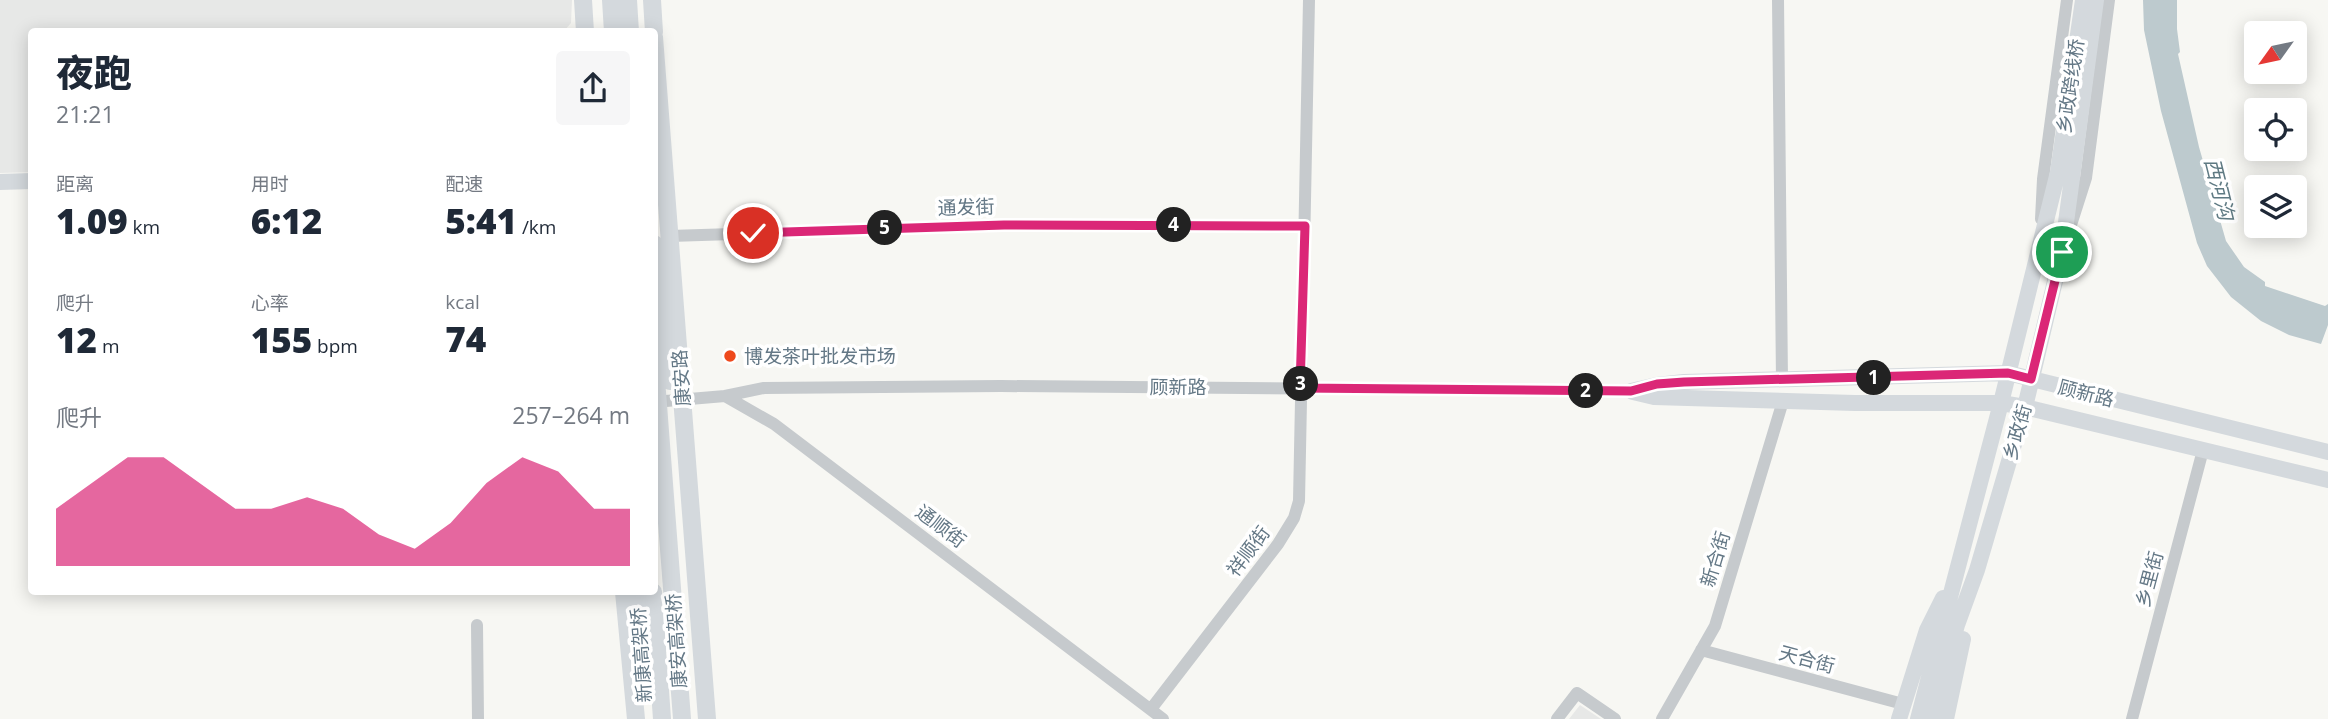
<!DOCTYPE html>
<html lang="zh">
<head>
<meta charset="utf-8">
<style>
	:root { --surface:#fff; --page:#f6f6f7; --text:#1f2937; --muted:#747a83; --accent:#db2777 }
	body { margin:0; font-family:"Open Sans","Noto Sans SC",sans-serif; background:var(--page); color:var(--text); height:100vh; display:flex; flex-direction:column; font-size:26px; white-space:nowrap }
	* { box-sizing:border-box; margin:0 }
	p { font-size:23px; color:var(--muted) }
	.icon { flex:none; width:38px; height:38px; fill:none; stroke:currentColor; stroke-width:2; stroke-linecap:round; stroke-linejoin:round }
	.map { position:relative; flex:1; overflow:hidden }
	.sheet { position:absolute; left:28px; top:28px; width:630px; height:567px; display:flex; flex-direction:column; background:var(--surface); border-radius:7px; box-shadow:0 4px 18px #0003 }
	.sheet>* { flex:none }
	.needle { width:46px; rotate:237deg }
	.controls { position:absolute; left:2244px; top:21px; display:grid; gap:14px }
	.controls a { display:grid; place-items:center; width:63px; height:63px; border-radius:7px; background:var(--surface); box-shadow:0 4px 18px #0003; font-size:35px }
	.pin { position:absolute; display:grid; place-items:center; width:60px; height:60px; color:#fff; margin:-30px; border:4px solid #fff; border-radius:50%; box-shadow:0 2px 7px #0007 }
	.km { position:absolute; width:35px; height:35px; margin:-18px; border-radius:50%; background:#222; color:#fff; font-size:19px; line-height:35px; text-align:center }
	.round { display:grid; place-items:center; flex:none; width:74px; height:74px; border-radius:7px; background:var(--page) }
	.head { display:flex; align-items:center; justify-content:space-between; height:119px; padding:0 28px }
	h1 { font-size:38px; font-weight:800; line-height:52px }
	.metrics { display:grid; grid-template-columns:repeat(3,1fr); gap:10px; height:119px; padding:7px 28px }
	.metrics div { display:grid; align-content:center }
	.metrics b { font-size:35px; font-weight:800 }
	.metrics small { font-size:19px; font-weight:400 }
	.metrics p { font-size:19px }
	.chart { height:196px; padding:14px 28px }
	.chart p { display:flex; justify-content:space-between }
	.chart svg { width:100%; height:126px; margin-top:7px; fill:var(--accent); opacity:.7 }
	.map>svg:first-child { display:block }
	.built { fill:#e7e8e7 }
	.water { fill:#bdcace }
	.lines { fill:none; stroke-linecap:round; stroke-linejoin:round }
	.minor { stroke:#c6cacd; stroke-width:12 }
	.major { stroke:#d4d9dd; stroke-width:16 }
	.highway { stroke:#d4d9dd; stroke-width:18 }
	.route-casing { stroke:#fff; stroke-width:14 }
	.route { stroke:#db2777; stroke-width:9 }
	.poi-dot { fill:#ee491c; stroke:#fff; stroke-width:2.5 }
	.labels { text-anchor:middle; stroke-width:7; stroke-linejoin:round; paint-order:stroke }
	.street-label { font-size:19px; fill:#647886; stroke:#fff }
	.poi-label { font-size:19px; fill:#647886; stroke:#fff; text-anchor:start }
	.water-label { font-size:21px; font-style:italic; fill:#5f7a83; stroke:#fff }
</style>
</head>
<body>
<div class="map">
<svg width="2328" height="719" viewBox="0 0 2328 719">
	<rect width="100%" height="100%" fill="#f7f7f3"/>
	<path class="built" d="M0,0H572L571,23L564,31L32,32L31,172L0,173Z
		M1580,705L1601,719H1569Z"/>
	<path class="water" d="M2143,0H2177V29L2180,52L2178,54L2199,147L2226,241L2244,267L2265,282V286L2325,306L2328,304V325L2321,344L2289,335L2261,321L2231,297L2207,266L2197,243L2161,111L2144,30Z"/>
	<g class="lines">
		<path class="minor" d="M1778,0L1782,381
			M2041,219L2043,179L2067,0
			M2071,225L2086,178L2109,0
			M670,236L1004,225L1305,226
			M725,396L764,388L1001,386L1631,391
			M654,402L725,396L774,424L1163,719
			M477,625L478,719
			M1701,650L1903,704
			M1151,709L1278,544L1294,518L1299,501L1309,0
			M1557,719L1577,693L1615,719
			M1662,719L1715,626L1783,401
			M2132,719L2203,450"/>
		<path class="major" d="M0,182L32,181
			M1631,391L1657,385L1684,382L2008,373L2328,452
			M1633,392L1654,397L1855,403H2001L2025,407L2328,480
			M1899,719L1927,630L1943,598
			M1918,719L2001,403L2058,172L2083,0
			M1932,719L1957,625L1977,570L2025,407L2062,252L2096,0
			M1946,719L1963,639"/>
		<path class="highway" d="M583,0L585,32
			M611,0L613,32
			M628,0L630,32
			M652,0L654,32
			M654,37L707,719
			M654,244L659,302L670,381
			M654,353L682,719
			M624,592L636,719
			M636,592L639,630
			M653,592L662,719"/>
	</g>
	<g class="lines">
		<defs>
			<path id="route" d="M753,233L1004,225L1305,226L1300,388L1631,391L1657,384L1684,382L2008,373L2031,379L2062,252"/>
		</defs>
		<use href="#route" class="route-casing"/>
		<use href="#route" class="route"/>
	</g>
	<circle class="poi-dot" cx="730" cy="356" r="7"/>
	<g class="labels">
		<g class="street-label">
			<text transform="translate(2070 86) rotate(-82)" y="7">乡政跨线桥</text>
			<text transform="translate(966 207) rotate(-2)" y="7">通发街</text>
			<text transform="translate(681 378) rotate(-94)" y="7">康安路</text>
			<text x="1178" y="394">顾新路</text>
			<text transform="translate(2086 393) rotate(14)" y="7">顾新路</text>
			<text transform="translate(2017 432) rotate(-74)" y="7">乡政街</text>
			<text transform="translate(941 526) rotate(37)" y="7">通顺街</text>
			<text transform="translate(1248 551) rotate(-53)" y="7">祥顺街</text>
			<text transform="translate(1715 559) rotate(-73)" y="7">新合街</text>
			<text transform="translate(2149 579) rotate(-75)" y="7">乡里街</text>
			<text transform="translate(676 641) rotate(-94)" y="7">康安高架桥</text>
			<text transform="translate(641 655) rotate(-94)" y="7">新康高架桥</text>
			<text transform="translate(1807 659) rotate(15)" y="7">天合街</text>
		</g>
		<g class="poi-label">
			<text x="744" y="363">博发茶叶批发市场</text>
		</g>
		<g class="water-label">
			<text transform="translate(2219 189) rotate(76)" y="7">西河沟</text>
		</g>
	</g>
</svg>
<div class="controls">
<a><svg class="needle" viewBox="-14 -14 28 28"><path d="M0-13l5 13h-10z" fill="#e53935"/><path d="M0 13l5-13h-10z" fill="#747a83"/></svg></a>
<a><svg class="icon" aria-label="locate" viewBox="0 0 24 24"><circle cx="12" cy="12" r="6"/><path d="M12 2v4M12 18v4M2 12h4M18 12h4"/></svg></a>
<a><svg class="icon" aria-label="layers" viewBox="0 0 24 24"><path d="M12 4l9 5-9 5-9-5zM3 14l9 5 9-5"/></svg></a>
</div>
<div class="pin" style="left:2062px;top:252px;background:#1e9e55"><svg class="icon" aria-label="arrive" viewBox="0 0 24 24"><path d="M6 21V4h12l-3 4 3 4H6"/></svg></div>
<div class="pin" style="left:753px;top:233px;background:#d93025"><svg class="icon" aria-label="check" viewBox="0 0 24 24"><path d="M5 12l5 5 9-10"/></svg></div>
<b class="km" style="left:1874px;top:378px">1</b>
<b class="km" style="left:1586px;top:391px">2</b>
<b class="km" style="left:1301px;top:384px">3</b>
<b class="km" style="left:1174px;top:225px">4</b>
<b class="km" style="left:885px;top:228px">5</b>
<section class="sheet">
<div class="head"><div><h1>夜跑</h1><p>21:21</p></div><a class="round"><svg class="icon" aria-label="share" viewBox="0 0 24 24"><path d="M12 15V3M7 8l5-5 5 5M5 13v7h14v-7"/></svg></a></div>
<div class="metrics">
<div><p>距离</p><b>1.09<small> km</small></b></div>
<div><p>用时</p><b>6:12</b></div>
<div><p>配速</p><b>5:41<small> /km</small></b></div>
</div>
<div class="metrics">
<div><p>爬升</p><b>12<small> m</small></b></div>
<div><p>心率</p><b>155<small> bpm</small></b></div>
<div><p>kcal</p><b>74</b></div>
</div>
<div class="chart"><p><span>爬升</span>257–264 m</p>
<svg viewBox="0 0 160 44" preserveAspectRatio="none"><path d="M0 44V24L10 15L20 6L30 6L40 15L50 24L60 24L70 20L80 24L90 33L100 38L110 29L120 15L130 6L140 11L150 24L160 24V44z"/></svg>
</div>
</section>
</div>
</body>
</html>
